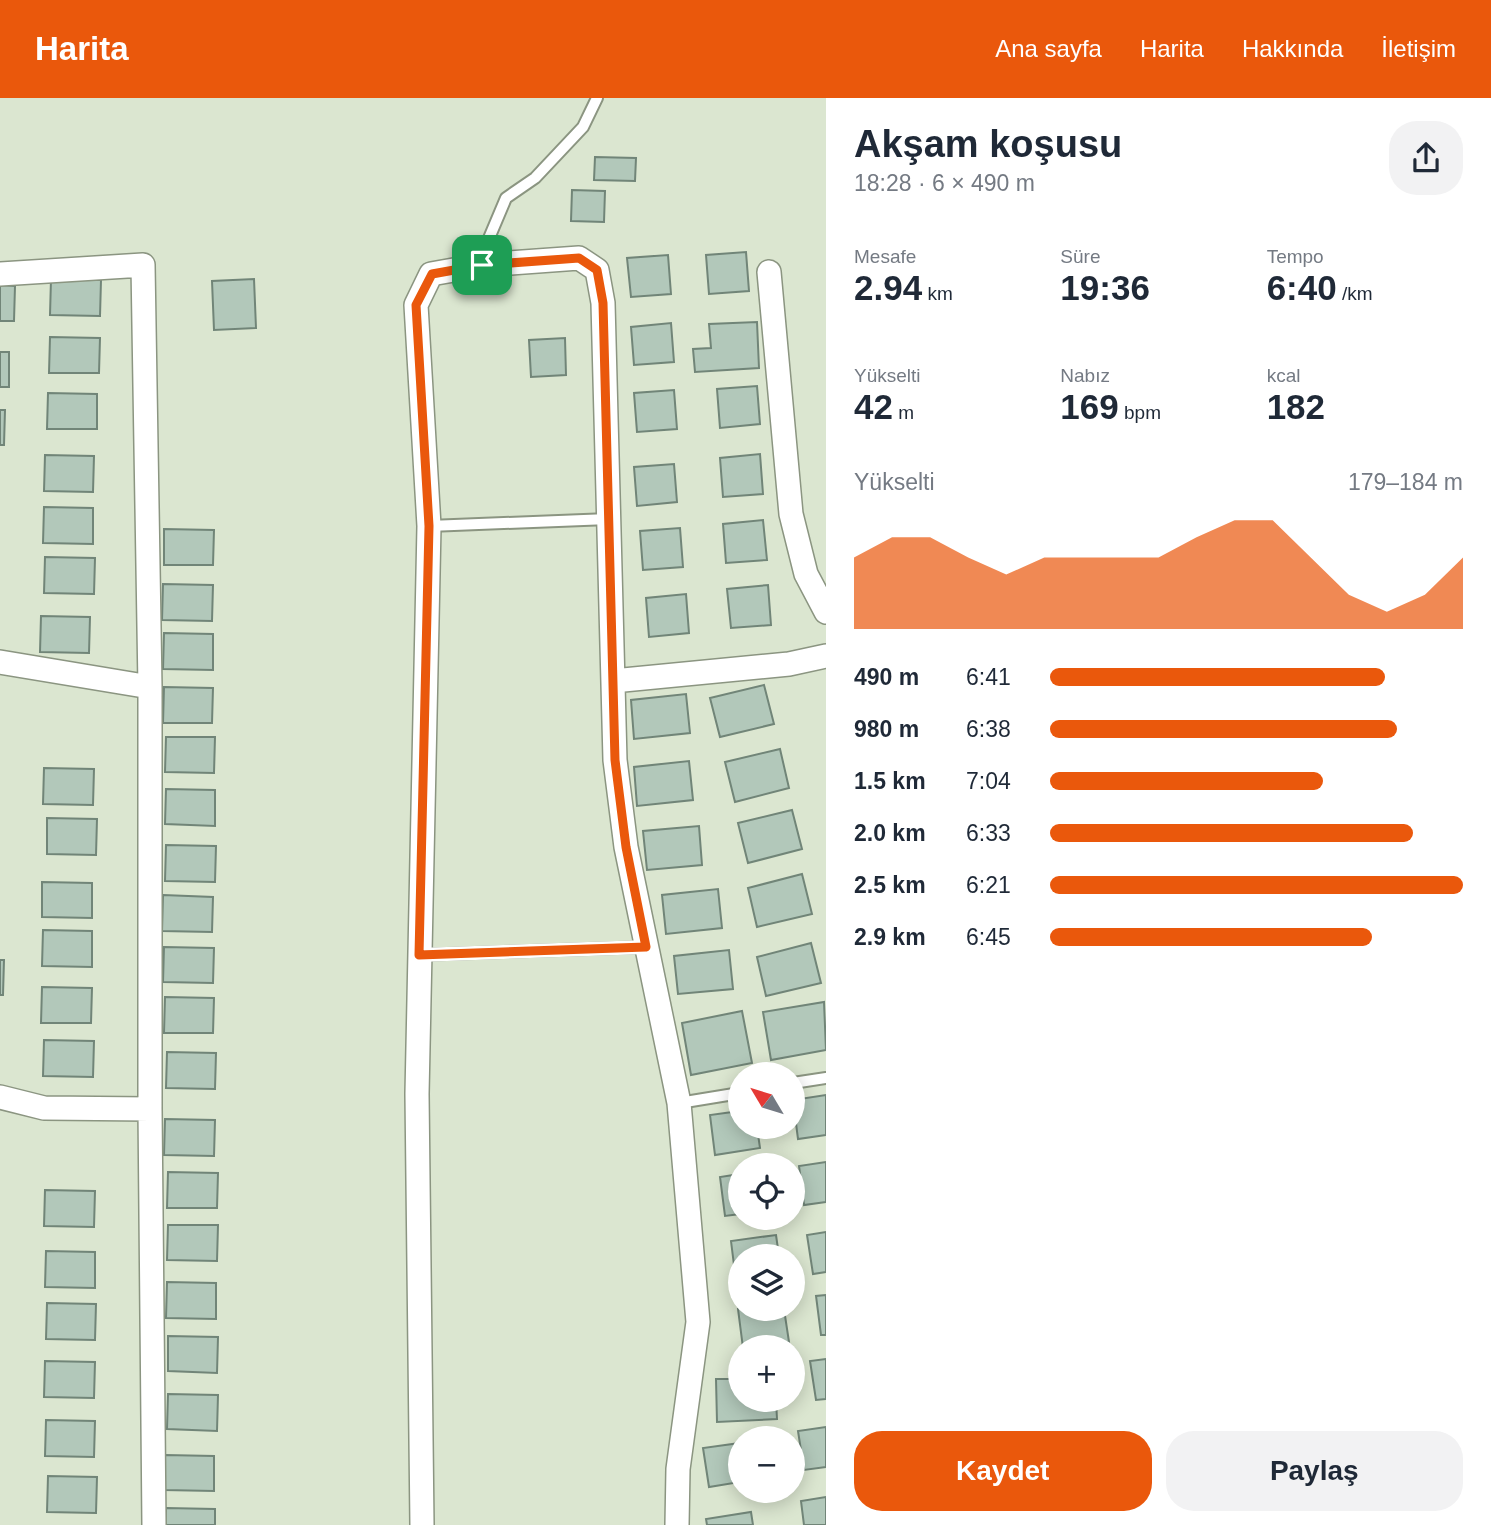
<!DOCTYPE html>
<html lang="tr">
<head>
<meta charset="utf-8">
<style>
	:root { --surface:#fff; --page:#f2f2f3; --text:#1f2937; --muted:#747a83; --accent:#ea580c }
	body { margin:0; font-family:Helvetica,sans-serif; background:var(--page); color:var(--text); height:100vh; display:flex; flex-direction:column; font-size:26px; white-space:nowrap }
	* { box-sizing:border-box; margin:0 }
	p { font-size:23px; color:var(--muted) }
	.icon { flex:none; width:38px; height:38px; fill:none; stroke:currentColor; stroke-width:2; stroke-linecap:round; stroke-linejoin:round }
	.map { position:relative; flex:1; overflow:hidden }
	.details { display:flex; flex-direction:column; background:var(--surface); width:665px }
	.details>* { flex:none }
	.needle { width:46px; rotate:308deg }
	.controls { position:absolute; left:728px; top:964px; display:grid; gap:14px }
	.controls a { display:grid; place-items:center; width:77px; height:77px; border-radius:50%; background:var(--surface); box-shadow:0 4px 18px #0003; font-size:35px }
	.pin { position:absolute; display:grid; place-items:center; width:60px; height:60px; color:#fff; margin:-30px; border-radius:14px; box-shadow:0 4px 10px #0006 }
	.round { display:grid; place-items:center; flex:none; width:74px; height:74px; border-radius:28px; background:var(--page) }
	.headline { display:flex; align-items:center; justify-content:space-between; height:119px; padding:0 28px }
	h1 { font-size:38px; font-weight:800; line-height:52px }
	.stats { display:grid; grid-template-columns:repeat(3,1fr); gap:10px; height:119px; padding:7px 28px }
	.stats div { display:grid; align-content:center }
	.stats b { font-size:35px; font-weight:800 }
	.stats small { font-size:19px; font-weight:400 }
	.stats p { font-size:19px }
	.chart { height:196px; padding:14px 28px }
	.chart p { display:flex; justify-content:space-between }
	.chart svg { width:100%; height:126px; margin-top:7px; fill:var(--accent); opacity:.7 }
	.button { display:flex; gap:14px; margin-top:auto; padding:14px 28px }
	.button a { flex:1; height:80px; border-radius:28px; background:var(--accent); color:#fff; font-size:28px; font-weight:800; line-height:80px; text-align:center }
	.button a+a { background:var(--page); color:var(--text) }
	ul { padding:0 28px; list-style:none; font-size:23px }
	li { display:grid; grid-template-columns:112px 84px 1fr; align-items:center; height:52px }
	li i { height:18px; border-radius:9px; background:var(--accent) }
	header { display:flex; align-items:center; gap:42px; box-sizing:border-box; height:98px; padding:0 35px; background:var(--accent); color:#fff }
	header strong { font-size:33px }
	nav { display:flex; gap:38px; margin-inline-start:auto; font-size:24px }
	main { display:flex; flex:1; min-height:0 }
	.map>svg:first-child { display:block }
	.building { fill:#b2c8ba; stroke:#718578; stroke-width:2 }
	.lines { fill:none; stroke-linecap:round; stroke-linejoin:round }
	.service-casing { stroke:#8b9581; stroke-width:14 }
	.minor-casing { stroke:#8b9581; stroke-width:26 }
	.service { stroke:#fff; stroke-width:10 }
	.minor { stroke:#fff; stroke-width:23 }
	.route-casing { stroke:#fff; stroke-width:14 }
	.route { stroke:#ea580c; stroke-width:9 }
</style>
</head>
<body>
<header>
<strong>Harita</strong>
<nav><a>Ana sayfa</a><a>Harita</a><a>Hakkında</a><a>İletişim</a></nav>
</header>
<main>
<div class="map">
<svg width="826" height="1427" viewBox="0 0 826 1427">
	<rect width="100%" height="100%" fill="#dbe6d0"/>
	<path class="building" d="M595,59L636,60L635,83L594,82Z
		M572,92L605,93L604,124L571,123Z
		M746,154L749,193L709,196L706,157Z
		M668,157L671,196L631,199L627,160Z
		M51,181L101,182L100,218L50,217Z
		M254,181L256,230L214,232L212,183Z
		M0,187L15,188L14,223H0Z
		M757,224L759,270L695,274L693,251L711,250L709,226Z
		M671,225L674,264L634,267L631,229Z
		M50,239L100,240L99,275H49Z
		M565,240L566,277L531,279L529,242Z
		M0,254H9V289H0Z
		M757,288L760,326L720,330L717,291Z
		M674,292L677,331L637,334L634,295Z
		M48,295L97,296V331H47Z
		M0,312H5L4,347H0Z
		M760,356L763,396L723,399L720,360Z
		M45,357L94,358L93,394L44,393Z
		M674,366L677,404L637,408L634,369Z
		M44,409L93,410V446L43,445Z
		M763,422L767,462L726,465L723,426Z
		M680,430L683,469L643,472L640,433Z
		M164,431L214,432L213,467H164Z
		M45,459L95,460L94,496L44,495Z
		M163,486L213,487L212,523L162,522Z
		M768,487L771,527L731,530L727,491Z
		M686,496L689,535L649,539L646,500Z
		M41,518L90,519L89,555L40,554Z
		M164,535L213,536V572L163,571Z
		M764,587L774,626L720,639L710,600Z
		M164,589L213,590L212,625H163Z
		M686,596L690,635L634,641L631,602Z
		M166,639H215L214,675L165,674Z
		M780,651L789,690L735,704L725,664Z
		M689,663L693,702L637,708L634,669Z
		M44,670L94,671L93,707L43,706Z
		M166,691L215,692V728L165,726Z
		M792,712L802,751L748,765L738,725Z
		M47,720L97,721L96,757L47,756Z
		M699,728L702,767L647,772L643,733Z
		M166,747L216,748L215,784L165,783Z
		M802,776L812,816L757,829L748,790Z
		M42,784L92,785V820L42,819Z
		M718,791L722,830L666,836L662,797Z
		M163,797L213,799L212,834L162,833Z
		M43,832L92,833V869L42,868Z
		M811,845L821,885L766,898L757,859Z
		M164,849L214,850L213,885L163,884Z
		M729,852L733,891L678,896L674,858Z
		M0,862H4L3,897H0Z
		M42,889L92,890L91,925H41Z
		M165,899L214,900L213,935H164Z
		M824,904L826,952L771,962L763,914Z
		M742,913L752,965L691,977L682,925Z
		M44,942L94,943L93,979L43,978Z
		M167,954L216,955L215,991L166,990Z
		M826,997V1037L798,1041L793,1002Z
		M740,1013V1029H757L760,1050L715,1057L710,1017Z
		M165,1021L215,1022L214,1058L164,1057Z
		M826,1064V1104L804,1107L799,1068Z
		M168,1074L218,1075L217,1110H167Z
		M740,1076V1116L725,1118L720,1079Z
		M45,1092L95,1093L94,1129L44,1128Z
		M168,1127H218L217,1163L167,1162Z
		M826,1134V1174L813,1176L807,1137Z
		M776,1137L779,1158H740V1182L736,1183L731,1143Z
		M46,1153L95,1154V1190L45,1189Z
		M167,1184L216,1185V1221L166,1220Z
		M826,1197V1237H821L816,1198Z
		M47,1205L96,1206L95,1242L46,1241Z
		M738,1211H784L789,1244L743,1250Z
		M168,1238L218,1239L217,1275L168,1273Z
		M826,1261V1301L816,1302L810,1263Z
		M45,1263L95,1264L94,1300L44,1299Z
		M716,1281H740V1302H776L777,1321L717,1324Z
		M168,1296L218,1297L217,1333L167,1331Z
		M46,1322L95,1323L94,1359L45,1358Z
		M826,1329V1369L804,1372L798,1333Z
		M740,1345V1384L709,1389L703,1350Z
		M165,1357L214,1358V1393L164,1392Z
		M48,1378L97,1379L96,1415L47,1414Z
		M826,1399V1427H804L801,1403Z
		M166,1410L215,1411V1427H165Z
		M751,1414L753,1427H707L706,1421Z"/>
	<g class="lines">
		<defs>
			<path id="service" d="M482,167L487,145L506,100L535,80L583,29L597,0
				M429,428L609,421
				M419,857L646,849
				M793,985L826,980
				M679,1005L740,995"/>
			<path id="minor" d="M769,174L791,416L806,476L826,514
				M0,176L143,167L150,589V1011L154,1427
				M0,564L150,589
				M613,583L789,566L826,558
				M0,999L44,1010L150,1011
				M422,1427L417,996L429,428L416,207L431,176L482,167L579,160L597,172L603,205L615,662L626,749L679,1005L698,1224L678,1371L677,1427"/>
		</defs>
		<use href="#service" class="service-casing"/>
		<use href="#minor" class="minor-casing"/>
		<use href="#service" class="service"/>
		<use href="#minor" class="minor"/>
	</g>
	<g class="lines">
		<defs>
			<path id="route" d="M579,160L597,172L603,205L615,662L626,749L646,849L419,857L429,428L416,207L432,176L482,167Z"/>
		</defs>
		<use href="#route" class="route-casing"/>
		<use href="#route" class="route"/>
	</g>
</svg>
<div class="controls">
<a><svg class="needle" viewBox="-14 -14 28 28"><path d="M0-13l5 13h-10z" fill="#e53935"/><path d="M0 13l5-13h-10z" fill="#747a83"/></svg></a>
<a><svg class="icon" aria-label="locate" viewBox="0 0 24 24"><circle cx="12" cy="12" r="6"/><path d="M12 2v4M12 18v4M2 12h4M18 12h4"/></svg></a>
<a><svg class="icon" aria-label="layers" viewBox="0 0 24 24"><path d="M12 4l9 5-9 5-9-5zM3 14l9 5 9-5"/></svg></a>
<a>+</a>
<a>−</a>
</div>
<div class="pin" style="left:482px;top:167px;background:#1e9e55"><svg class="icon" aria-label="arrive" viewBox="0 0 24 24"><path d="M6 21V4h12l-3 4 3 4H6"/></svg></div>
</div>
<section class="details">
<div class="headline"><div><h1>Akşam koşusu</h1><p>18:28 · 6 × 490 m</p></div><a class="round"><svg class="icon" aria-label="share" viewBox="0 0 24 24"><path d="M12 15V3M7 8l5-5 5 5M5 13v7h14v-7"/></svg></a></div>
<div class="stats">
<div><p>Mesafe</p><b>2.94<small> km</small></b></div>
<div><p>Süre</p><b>19:36</b></div>
<div><p>Tempo</p><b>6:40<small> /km</small></b></div>
</div>
<div class="stats">
<div><p>Yükselti</p><b>42<small> m</small></b></div>
<div><p>Nabız</p><b>169<small> bpm</small></b></div>
<div><p>kcal</p><b>182</b></div>
</div>
<div class="chart"><p><span>Yükselti</span>179–184 m</p>
<svg viewBox="0 0 160 44" preserveAspectRatio="none"><path d="M0 44V19L10 12L20 12L30 19L40 25L50 19L60 19L70 19L80 19L90 12L100 6L110 6L120 19L130 32L140 38L150 32L160 19V44z"/></svg>
</div>
<ul>
<li><b>490 m</b>6:41<i style="width:81%"></i></li>
<li><b>980 m</b>6:38<i style="width:84%"></i></li>
<li><b>1.5 km</b>7:04<i style="width:66%"></i></li>
<li><b>2.0 km</b>6:33<i style="width:88%"></i></li>
<li><b>2.5 km</b>6:21<i style="width:100%"></i></li>
<li><b>2.9 km</b>6:45<i style="width:78%"></i></li>
</ul>
<div class="button"><a>Kaydet</a><a>Paylaş</a></div>
</section>
</main>
</body>
</html>
